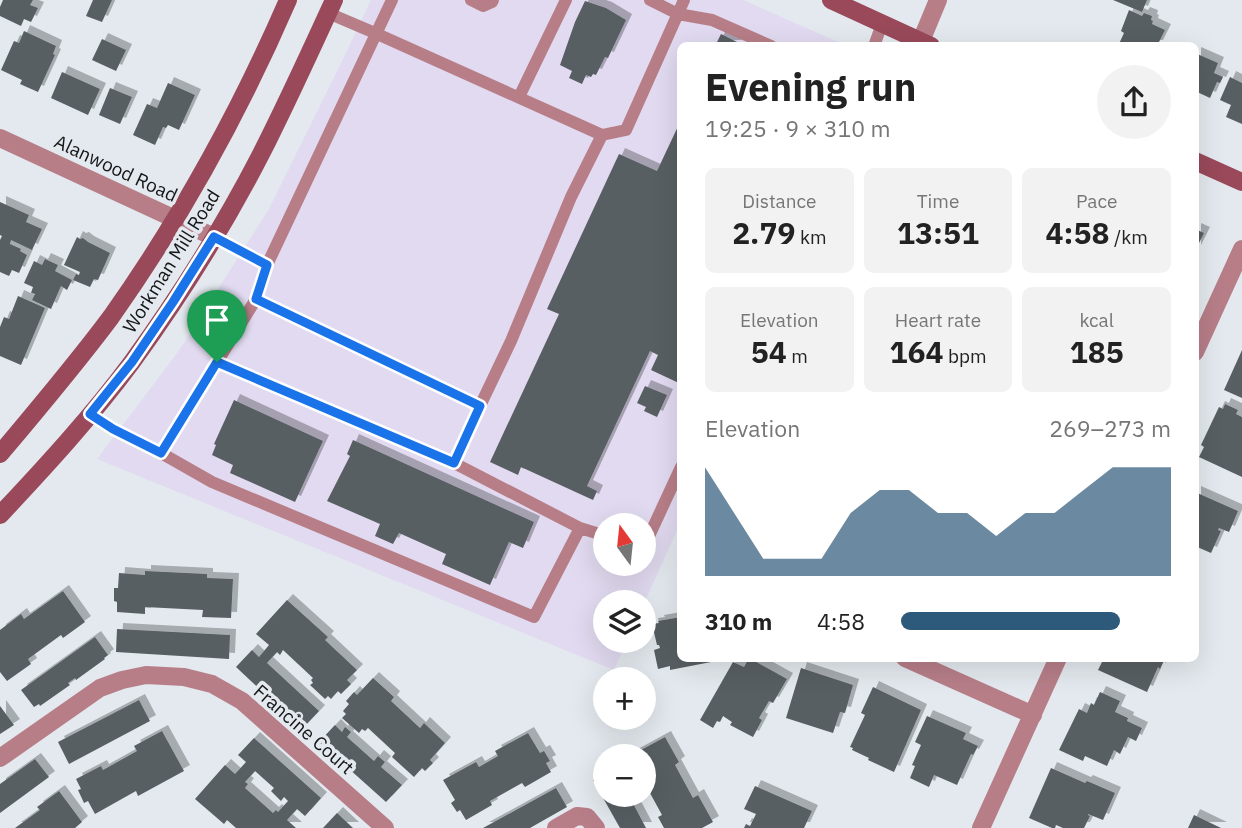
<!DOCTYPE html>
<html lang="en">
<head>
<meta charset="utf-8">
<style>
	:root { --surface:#fff; --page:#f2f2f2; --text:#222; --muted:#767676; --accent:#2d5a7a }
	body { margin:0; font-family:"IBM Plex Sans",sans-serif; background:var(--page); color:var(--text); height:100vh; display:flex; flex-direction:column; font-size:26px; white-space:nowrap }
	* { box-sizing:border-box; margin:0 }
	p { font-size:23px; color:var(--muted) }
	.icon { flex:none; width:38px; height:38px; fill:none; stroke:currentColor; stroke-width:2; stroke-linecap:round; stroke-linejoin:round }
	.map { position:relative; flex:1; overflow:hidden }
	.details { position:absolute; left:677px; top:42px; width:522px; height:620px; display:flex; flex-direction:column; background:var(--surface); border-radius:10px; box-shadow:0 7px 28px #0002 }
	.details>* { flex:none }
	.needle { width:46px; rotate:345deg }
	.fabs { position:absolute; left:593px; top:513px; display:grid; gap:14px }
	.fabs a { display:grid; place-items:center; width:63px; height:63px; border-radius:50%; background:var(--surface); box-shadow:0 7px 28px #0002; font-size:35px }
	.pin { position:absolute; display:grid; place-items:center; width:60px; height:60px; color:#fff; margin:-72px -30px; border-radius:50% 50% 50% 0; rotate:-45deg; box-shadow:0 0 7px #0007 }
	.pin .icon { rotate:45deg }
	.round { display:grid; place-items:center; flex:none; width:74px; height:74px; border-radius:37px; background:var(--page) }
	.headline { display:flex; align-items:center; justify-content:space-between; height:119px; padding:0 28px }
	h1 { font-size:38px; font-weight:800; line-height:52px }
	.stats { display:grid; grid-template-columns:repeat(3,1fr); gap:10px; height:119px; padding:7px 28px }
	.stats div { display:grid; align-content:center; border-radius:10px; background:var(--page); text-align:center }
	.stats b { font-size:30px; font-weight:800 }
	.stats small { font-size:19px; font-weight:400 }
	.stats p { font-size:19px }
	.chart { height:196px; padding:14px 28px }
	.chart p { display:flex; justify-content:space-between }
	.chart svg { width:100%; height:126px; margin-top:7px; fill:var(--accent); opacity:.7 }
	ul { padding:0 28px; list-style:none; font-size:23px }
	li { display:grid; grid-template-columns:112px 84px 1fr; align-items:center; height:52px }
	li i { height:18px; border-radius:9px; background:var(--accent) }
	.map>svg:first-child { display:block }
	.commercial { fill:#e1daf0; fill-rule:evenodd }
	.building { fill:#595e63; fill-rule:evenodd; filter:url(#shadow) }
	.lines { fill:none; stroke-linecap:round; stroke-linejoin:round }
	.lane { stroke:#b77e88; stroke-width:12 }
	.street { stroke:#b77e88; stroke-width:18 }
	.secondary { stroke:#99495a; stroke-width:18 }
	.route-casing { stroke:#fff; stroke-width:14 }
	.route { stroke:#1a73e8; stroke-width:9 }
	.labels { text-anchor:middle; stroke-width:7; stroke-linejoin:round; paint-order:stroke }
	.street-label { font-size:19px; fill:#141618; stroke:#e3e9ee }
</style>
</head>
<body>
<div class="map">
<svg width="1242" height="828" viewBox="0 0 1242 828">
	<defs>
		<filter id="shadow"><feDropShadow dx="6" dy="-6" stdDeviation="0" flood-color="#0004"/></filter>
	</defs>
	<rect width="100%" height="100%" fill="#e3e9ee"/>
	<path class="commercial" d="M371,0H743L845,45L681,46V522L644,603V602H606V640L627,641L614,670L97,459L178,352L269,209L347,51ZM606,525H644V564H606Z"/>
	<path class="building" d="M3,0H33L30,5L38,8L31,22L24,19L21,26L0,16V7Z
		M93,0H112L102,22L86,16Z
		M1113,0H1147L1142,12Z
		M585,1L606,8L626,20L608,58L605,57L596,75L593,74L591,77L586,75L582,84L569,78L572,71L560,65L575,22Z
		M1129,10L1142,16L1144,13L1152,16L1151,20L1153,21L1152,24L1165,30L1157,46H1118L1124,33L1121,31Z
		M24,31L56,46L53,54L55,55L38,92L20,84L22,80L1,70L14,41L19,43Z
		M721,34L737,42L735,46H715Z
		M102,39L126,50L116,71L92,60Z
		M1195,53L1218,63L1214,73L1223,77L1220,83L1217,82L1210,98L1195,91Z
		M62,72L100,89L88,115L51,98Z
		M1230,77L1242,83V124L1226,117L1231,105L1220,100Z
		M168,83L195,95L179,130L168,125L166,128L163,127L155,145L133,135L147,104L157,108Z
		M110,88L132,97L120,124L99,115Z
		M681,120V384L651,370L658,355L650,351L587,486L597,491L593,500L521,467L518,475L490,462L559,314L547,309L619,154L657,171Z
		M0,202L29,215L26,222L42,229L32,250L11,240L10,244L21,249L20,251L27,255L19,273L12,270L9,276L0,272V240L2,236L0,235Z
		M1195,229L1204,233L1195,251Z
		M77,237L80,239L83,238L88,242L110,253L98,280L94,279L90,287L73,280L76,274L79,275L80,272L64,265Z
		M45,259L58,265L55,271L72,280L67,290L61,286L51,309L32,300L35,294L31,293L33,287L24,283L34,261L42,265Z
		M18,296L45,308L21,365L0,356V327L4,317L9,319Z
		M1242,350V398L1224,390Z
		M645,386L667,395L657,417L644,411L646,407L637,403Z
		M234,400L323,441L295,502L230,473L233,465L212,455L216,445L214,444Z
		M1225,404L1238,410L1236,414L1242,417V477L1199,457L1204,447L1201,445L1219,407L1223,409Z
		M353,440L534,522L523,548L509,542L490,585L442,564L446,554L399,533L393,544L375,536L380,524L327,501L350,456L347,454Z
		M1195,492L1238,511L1229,532L1219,528L1218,530L1221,531L1211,553L1195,546Z
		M145,571L207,574V578L233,579L231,618L202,617L203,610L145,607V614L117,612V602L114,601V588H118L119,573L145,575Z
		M63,591L85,622L63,638L61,635L28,659L31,664L7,681L0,672V630L21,614L24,619Z
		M287,600L328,637L325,640L357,670L347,680L351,684L341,694L338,691L331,699L328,696L325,699L310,685L313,683L311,680L313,678L283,650L280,655L277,652L267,663L319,711L302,729L236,667L252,650L259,657L269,645L256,634Z
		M681,617V658H710L711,662L670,670V666L658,669L654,650L660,648L659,645H657L652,624L659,623L658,621Z
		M117,629L230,635L229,659L116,652Z
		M95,637L108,655L104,658L105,659L76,680L75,678L68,683L70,685L40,706L39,704L34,707L21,690Z
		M749,658L787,679L773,703L769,701L759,718L762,720L753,737L730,725L732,722L723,716L720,722L717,721L713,728L700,720L733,662L744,667Z
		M1104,658H1165L1160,669L1158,667L1147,692L1098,670Z
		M801,668L853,685L845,713L840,712L833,733L786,718Z
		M373,678L394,697L391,701L420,728L424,723L445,743L430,760L433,763L425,771L422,768L414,777L392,757L395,753L368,728L365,731L362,729L359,733L342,718L346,714L343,711L349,704L346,701L354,692L357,695Z
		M873,687L921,710L894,772L868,760L869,758L852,750L853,748L850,747L865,715L861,713Z
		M1100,692L1120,701L1115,712L1128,718L1127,721L1142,728L1136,741L1128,737L1120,754L1114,750L1107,766L1085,756L1083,761L1059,750L1079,709L1087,713L1091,703L1094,705Z
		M139,700L150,721L69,764L58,742Z
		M0,706L14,725L0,734Z
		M927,716L966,733L963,739L978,746L973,755L971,754L957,785L934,775L929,787L910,778L915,766L912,765L921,745L915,742Z
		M335,725L342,732L345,727L351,732L347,737L374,761L378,756L385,762L381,767L402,785L386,802L319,742Z
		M162,731L184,771L138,796L136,791L95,814L88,801L84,803L78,790L81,789L76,779L101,766L103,770L137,751L134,746Z
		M528,733L540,753L544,751L550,761L546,763L551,772L525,787L522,783L490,801L492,805L466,820L460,810L457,812L451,803L455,800L443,780L476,762L479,767L498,756L495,751Z
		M665,737L679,762L675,765L693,798L698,795L713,822L702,828H664L658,817L662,815L644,782V756H630Z
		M254,738L321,798L305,816L297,809L287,820L296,828H236L227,820L224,824L195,799L225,765L235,774L246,762L238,755ZM255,771L274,788L271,791L281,801L284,797L288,801L278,812L276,810L273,813L245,788L248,784L245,782Z
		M35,759L49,777L0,813V784Z
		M1051,768L1085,783L1087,781L1115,793L1103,820L1088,814V815L1090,816L1084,828H1063L1056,825L1055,828H1052L1029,818Z
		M606,774V794H628L646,828H620L593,780Z
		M755,786L812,811L804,828H744L746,824L750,826L756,814L744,809Z
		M556,788L567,807L530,828H483Z
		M59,791L82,822L75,828H15L40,810L37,807Z
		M337,813L353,828H323Z
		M1194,815L1221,828H1188Z"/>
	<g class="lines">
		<path class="lane" d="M471,0L483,6L492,2L493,0
			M650,0L678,14L712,20L771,46
			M328,13L375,33L602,135L626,130L684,0
			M874,46L882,24
			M519,97L566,0
			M214,237L267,265L256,299L480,406L511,341L571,197L602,135
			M267,265L392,0
			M217,362L454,463
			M90,414L113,429L161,453L212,482L534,617L580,528L454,463L480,406
			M161,453L256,299
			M580,528L606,536
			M644,547L681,467"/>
		<path class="street" d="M921,41L938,0
			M0,138L214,237
			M1195,352L1242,249
			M905,658L1033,715
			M0,758L100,688L122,680L146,675L184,677L212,684L242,701L385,828
			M556,828L577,816L587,817L596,828
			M981,828L1058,658"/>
		<path class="secondary" d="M831,0L931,46
			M1195,161L1242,182
			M0,454C38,409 76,364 111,317C181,218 240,111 288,0
			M0,515C46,466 92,416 132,362C180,296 224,226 261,154C287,103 310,52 334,0"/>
	</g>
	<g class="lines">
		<defs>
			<path id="route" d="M214,237L267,265L256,299L480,406L454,463L217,362L161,453L113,429L90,414L132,362L173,302Z"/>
		</defs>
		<use href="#route" class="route-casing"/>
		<use href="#route" class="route"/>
	</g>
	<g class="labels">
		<g class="street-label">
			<text transform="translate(116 168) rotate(25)" y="7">Alanwood Road</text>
			<text transform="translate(171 261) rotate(-58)" y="7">Workman Mill Road</text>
			<text transform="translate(304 729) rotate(41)" y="7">Francine Court</text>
		</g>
	</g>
</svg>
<div class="fabs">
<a><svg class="needle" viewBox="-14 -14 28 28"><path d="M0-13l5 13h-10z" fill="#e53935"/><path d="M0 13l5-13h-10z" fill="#767676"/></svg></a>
<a><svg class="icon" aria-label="layers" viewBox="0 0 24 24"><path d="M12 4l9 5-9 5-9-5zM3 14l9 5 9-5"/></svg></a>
<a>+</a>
<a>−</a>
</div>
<div class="pin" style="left:217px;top:362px;background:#1e9e55"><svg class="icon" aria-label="arrive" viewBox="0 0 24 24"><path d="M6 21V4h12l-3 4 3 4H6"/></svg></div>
<section class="details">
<div class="headline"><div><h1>Evening run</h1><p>19:25 · 9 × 310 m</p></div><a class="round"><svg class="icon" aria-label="share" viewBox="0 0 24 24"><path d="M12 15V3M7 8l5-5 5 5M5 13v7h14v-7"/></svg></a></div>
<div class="stats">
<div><p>Distance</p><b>2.79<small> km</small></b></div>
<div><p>Time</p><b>13:51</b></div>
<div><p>Pace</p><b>4:58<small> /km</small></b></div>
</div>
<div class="stats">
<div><p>Elevation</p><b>54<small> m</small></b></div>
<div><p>Heart rate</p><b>164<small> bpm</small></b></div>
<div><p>kcal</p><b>185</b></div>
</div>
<div class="chart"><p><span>Elevation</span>269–273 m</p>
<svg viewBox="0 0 160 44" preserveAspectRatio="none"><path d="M0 44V6L10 22L20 38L30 38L40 38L50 22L60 14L70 14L80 22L90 22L100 30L110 22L120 22L130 14L140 6L150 6L160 6V44z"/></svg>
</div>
<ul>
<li><b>310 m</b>4:58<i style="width:81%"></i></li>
</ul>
</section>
</div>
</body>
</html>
